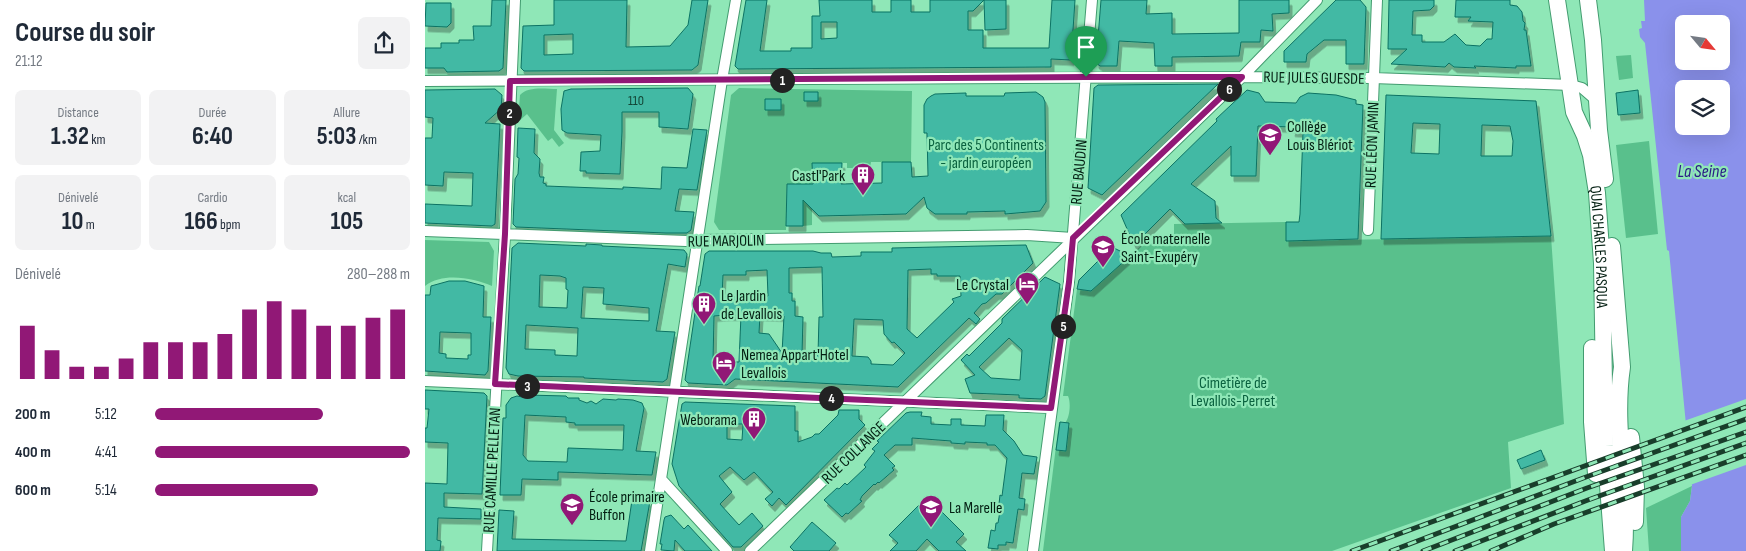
<!DOCTYPE html>
<html lang="fr">
<head>
<meta charset="utf-8">
<style>
	:root { --surface:#fff; --page:#f2f2f3; --text:#1f2937; --muted:#747a83; --accent:#911876 }
	body { margin:0; font-family:"Sofia Sans Condensed",sans-serif; background:var(--page); color:var(--text); height:100vh; display:flex; flex-direction:column; font-size:19px; white-space:nowrap }
	* { box-sizing:border-box; margin:0 }
	p { font-size:16px; color:var(--muted) }
	.icon { flex:none; width:28px; height:28px; fill:none; stroke:currentColor; stroke-width:2; stroke-linecap:round; stroke-linejoin:round }
	.map { position:relative; flex:1; overflow:hidden }
	.details { display:flex; flex-direction:column; background:var(--surface); width:425px }
	.details>* { flex:none }
	.needle { width:32px; rotate:119deg }
	.tools { position:absolute; left:1250px; top:15px; display:grid; gap:10px }
	.tools a { display:grid; place-items:center; width:55px; height:55px; border-radius:8px; background:var(--surface); box-shadow:0 5px 20px #0002; font-size:25px }
	.pin { position:absolute; display:grid; place-items:center; width:42px; height:42px; color:#fff; margin:-51px -21px; border-radius:50% 50% 50% 0; rotate:-45deg; box-shadow:0 0 5px #0007 }
	.pin .icon { rotate:45deg }
	.km { position:absolute; width:25px; height:25px; margin:-12px; border-radius:50%; background:#222; color:#fff; font-size:14px; line-height:25px; text-align:center }
	.round { display:grid; place-items:center; flex:none; width:52px; height:52px; border-radius:8px; background:var(--page) }
	.headline { display:flex; align-items:center; justify-content:space-between; height:85px; padding:0 15px }
	h1 { font-size:28px; font-weight:700; line-height:38px }
	.figures { display:grid; grid-template-columns:repeat(3,1fr); gap:8px; height:85px; padding:5px 15px }
	.figures div { display:grid; align-content:center; border-radius:8px; background:var(--page); text-align:center }
	.figures b { font-size:25px; font-weight:700 }
	.figures small { font-size:14px; font-weight:400 }
	.figures p { font-size:14px }
	.chart { height:140px; padding:10px 15px }
	.chart p { display:flex; justify-content:space-between }
	.chart svg { width:100%; height:90px; margin-top:5px; stroke:var(--accent); stroke-width:6 }
	ul { padding:0 15px; list-style:none; font-size:16px }
	li { display:grid; grid-template-columns:80px 60px 1fr; align-items:center; height:38px }
	li i { height:12px; border-radius:6px; background:var(--accent) }
	main { display:flex; flex:1; min-height:0 }
	.map>svg:first-child { display:block }
	.green { fill:#59c08c }
	.water { fill:#8a91eb; fill-rule:evenodd }
	.pier { fill:#8fe7b7 }
	.building { fill:#43b9a4; stroke:#0d7263; fill-rule:evenodd; filter:url(#shadow) }
	.lines { fill:none; stroke-linecap:round; stroke-linejoin:round }
	.minor-casing { stroke:#439c70; stroke-width:12 }
	.primary-casing { stroke:#439c70; stroke-width:18 }
	.minor { stroke:#fff; stroke-width:10 }
	.primary { stroke:#fff; stroke-width:16 }
	.rail-casing { stroke:#193e2b; stroke-width:5 }
	.rail { stroke:#8fe7b7; stroke-width:3; stroke-dasharray:9; stroke-linecap:butt }
	.route-casing { stroke:#fff; stroke-width:10 }
	.route { stroke:#911876; stroke-width:6 }
	.labels { text-anchor:middle; stroke-width:4.5; stroke-linejoin:round; paint-order:stroke }
	.number-label { font-size:14px; fill:#134636 }
	.street-label { font-size:16px; fill:#031f12; stroke:#8fe7b7 }
	.poi-label { font-size:16px; fill:#031f12; stroke:#8fe7b7; text-anchor:start }
	.park-label { font-size:16px; fill:#0a623f; stroke:#8fe7b7 }
	.water-label { font-size:18px; font-style:italic; fill:#2b1c85; stroke:#8fe7b7 }
</style>
</head>
<body>
<main>
<section class="details">
<div class="headline"><div><h1>Course du soir</h1><p>21:12</p></div><a class="round"><svg class="icon" aria-label="share" viewBox="0 0 24 24"><path d="M12 15V3M7 8l5-5 5 5M5 13v7h14v-7"/></svg></a></div>
<div class="figures">
<div><p>Distance</p><b>1.32<small> km</small></b></div>
<div><p>Durée</p><b>6:40</b></div>
<div><p>Allure</p><b>5:03<small> /km</small></b></div>
</div>
<div class="figures">
<div><p>Dénivelé</p><b>10<small> m</small></b></div>
<div><p>Cardio</p><b>166<small> bpm</small></b></div>
<div><p>kcal</p><b>105</b></div>
</div>
<div class="chart"><p><span>Dénivelé</span>280–288 m</p>
<svg viewBox="0 0 160 44" preserveAspectRatio="none"><path d="M5 44V18M15 44V30M25 44V38M35 44V38M45 44V34M55 44V26M65 44V26M75 44V26M85 44V22M95 44V10M105 44V6M115 44V10M125 44V18M135 44V18M145 44V14M155 44V10"/></svg>
</div>
<ul>
<li><b>200 m</b>5:12<i style="width:66%"></i></li>
<li><b>400 m</b>4:41<i style="width:100%"></i></li>
<li><b>600 m</b>5:14<i style="width:64%"></i></li>
</ul>
</section>
<div class="map">
<svg width="1321" height="551" viewBox="0 0 1321 551">
	<defs>
		<filter id="shadow"><feDropShadow dx="3" dy="5.5" stdDeviation="0" flood-color="#0004"/></filter>
	</defs>
	<rect width="100%" height="100%" fill="#8fe7b7"/>
	<path class="green" d="M1206,55L1208,78L1194,80L1191,56Z
		M314,88L487,91L486,162H446L445,168H422V163H387V225L378,226V185H362L361,230H294L289,222L306,95Z
		M132,89L129,130L139,143L134,147L127,138L123,141L102,114L93,122L95,95C103,86 120,89 132,89Z
		M1224,141L1233,234L1201,238L1191,145Z
		M861,222L862,241L1126,236L1139,424L1083,442L1086,488L907,551H618L634,422L640,423C645,418 646,402 643,396H638L652,289L666,290L719,243H749V224Z
		M0,240L64,242L69,251L67,286C48,278 18,272 0,286Z
		M1267,486L1265,501L1256,517V551H1224L1221,508Z"/>
	<path class="water" d="M1219,0H1321V551H1256V517L1265,501L1267,486L1244,251L1242,250L1220,43L1215,37L1214,29L1217,28L1216,21H1220ZM1259,24H1296V61H1259ZM1259,89H1296V126H1259Z"/>
	<path class="pier" d="M1321,399V465L1265,485L1259,421Z"/>
	<path class="building" d="M67,0H81L78,68L74,71L22,72L19,68H0V48H16V43H34V40H49L48,26H66Z
		M129,0H202L201,47L245,46L263,25L267,0H283L273,65L267,70L99,71L96,68L98,26L129,25ZM148,34V54L119,55V35Z
		M321,0H342L335,51H366V48H387V16H395L394,0H447V12H466V0H486V12H505V0H559L548,11H543V30H558V48H624L627,0H650L646,60L626,59V67L313,69L310,66ZM396,22H412V38L396,39Z
		M559,0H581V29L560,30Z
		M676,0H722L721,14L747,13V34L814,33V0H864V13L847,14L848,31L836,30L835,42H816L814,56L747,57V66H730L729,43L694,41L692,66H675L671,63Z
		M911,0H935L941,7L939,64H921V40H899L882,54L881,62H859V51Z
		M964,0H1009V6L1005,10L988,11L987,35H997V42H1019L1030,34L1041,45L1055,46L1062,39H1067L1068,22L1043,21L1046,17H1030L1031,0H1085V5L1092,6L1097,12L1098,21L1100,23L1099,30H1101L1106,66H1091V68L1049,66L1051,68L1029,67L1024,63L1020,67L966,64L982,49H963Z
		M1,3H26V23L22,27L0,26Z
		M793,84L677,195L663,188L669,88L673,85Z
		M263,88L268,94L263,129L234,127V112H197V132L195,174L161,173V171H155L156,152L175,151L176,135L142,133L137,130L136,109L139,91L146,89Z
		M70,89L77,95L76,109L60,123L75,124L70,224L67,226L0,223V204L47,206L48,173L19,172L18,186L0,185V138H7L8,118L0,117V90Z
		M822,90L834,93L840,102L871,103L875,97L883,93L911,95L931,100V104L938,105L933,239L861,241V222H874L875,214L878,132L867,131L868,127L833,126L831,176H806V146L766,184L790,201L791,218L797,223L760,224L745,209L709,245L696,215L792,121L791,119Z
		M1213,90L1215,113L1193,115L1191,93Z
		M379,92H393V101H379Z
		M611,92L618,97L620,102L621,202L615,211L580,214V211L542,212V214H510L502,208L499,197L481,214L394,216L378,200V226H361L362,184H388L387,163H417L416,184L457,183V162H486L487,177L503,176L502,133H499V105L502,99L506,96L510,94L541,93V96H579L580,93Z
		M961,95L1111,101L1126,236L956,239ZM988,123L1015,124L1014,154L986,153ZM1057,125L1085,126L1088,141L1087,156H1056Z
		M340,99H356V110H340Z
		M93,128L110,129L109,153L115,159L114,173L115,177H119L118,183L121,184V186L198,189V187L236,189L237,167L262,168L268,129L282,130L272,190L254,189L250,211L269,212L266,230L262,233H241L91,227L88,224L90,179L93,174L94,158L92,157Z
		M93,243L161,246V244L177,245V246L259,250L262,254L260,267L243,264L231,331L250,332L242,379L238,382L159,378V377L93,376L84,374L81,368L87,248ZM115,275L135,276L141,278V289L143,290L142,308L114,307ZM158,287L179,288L178,304L224,308V321L156,318ZM101,325L153,328L152,356L130,355V350L100,349Z
		M601,245L608,263L577,294H571L561,303L557,304L549,313L555,319L551,324L544,318L473,387L310,379L302,385L263,383L260,380L274,286H275L280,254L284,251H388L396,253H406L407,257L436,256V252H467V248ZM397,267L398,317H394L393,355L377,354L378,317L370,316V301H367V293H364V268ZM506,269V274H512V276H535L536,296L527,299L529,302L492,338L482,329L483,270ZM342,270L343,296L297,297L298,275H321V271ZM301,315H316L314,362L288,361L289,316ZM335,315L359,316L357,353L344,334L334,333ZM429,319L458,320L459,334L467,343L469,342L480,353L468,365L446,364V361L443,357L427,356Z
		M687,247L705,256L666,291L652,289L654,280Z
		M620,277L635,284L620,396L616,399L594,398V395L545,393L540,379L550,375L536,360L542,354L544,356L577,323V319ZM584,338L597,350L595,380L566,378L554,367Z
		M24,281H40L59,286L58,317H66L63,371L60,375L0,371V295H5L6,286ZM15,332L46,333V355H43V359L21,358V354L14,353Z
		M0,390L59,393L62,396L57,494L19,493V507L56,509V519L13,518L12,540L16,541L15,551H0V483L22,484L23,443L0,442V428H2L4,409H0Z
		M102,395L141,396L143,398H154V400L162,403L166,401L171,404L178,399L191,400L193,399L208,400L217,403L219,408L211,451L231,452L227,475L133,472V480L97,479L96,495H75L78,418H81V405L86,398L92,396L102,398ZM100,415L141,417V422L150,423V425H199L198,450L143,448L142,462L103,461L98,455Z
		M260,402L370,406V431H373V442L387,437L390,434H394L413,415L414,410H434V419L440,425L361,505L354,498L347,506L340,499L348,492L329,472L319,480L305,467L294,476L307,492L295,504L314,525L327,513L338,526L316,547H308L254,486L247,464L257,404ZM302,424H318L317,440L302,439Z
		M485,412H497L496,416L506,417V424L526,425V419H536V425L560,426L561,415H579L578,430L589,441L598,455L612,457L609,474L597,473L594,498L600,499L599,510L593,509L588,543L581,542V545H573V549L563,548L566,530L570,531L571,523H573L576,505L574,504L575,495L577,496L582,458L570,445H562V443L540,442V444L526,443V441L487,438V445H470L459,455L470,466L467,468L469,470L454,483L453,482L450,485L449,484L437,496L435,500L437,501L423,514L421,513L417,517L399,500L412,488L414,489L420,483L422,485L441,467L439,465L450,451L447,449L454,442L452,441L481,413Z
		M635,422L644,423L641,451L631,450Z
		M1116,450L1120,460L1096,469L1092,460Z
		M502,497L539,534L531,542L541,551H514L502,539L491,551H465L473,543L464,535Z
		M207,500L225,501L216,551H72L74,510L89,511L87,539L201,541Z
		M246,515L259,529L263,525L287,551H260L250,540L249,551L236,550L237,544H235L239,520L240,517Z
		M387,522L411,543L404,551H369L365,547Z"/>
	<g class="lines">
		<defs>
			<path id="minor" d="M0,81L817,77L948,78L1146,85L1157,88L1172,101
				M943,230L952,0
				M0,231L261,241L273,240L602,235L648,238
				M0,381L626,408
				M236,479L302,551
				M62,551L80,234L90,0
				M225,551L297,80L311,0
				M325,551L817,77L892,0
				M608,551L644,282L667,0"/>
			<g id="primary">
				<path id="s1" d="M1132,0L1149,112L1160,136L1166,155L1172,193L1177,263L1180,446L1188,551"/>
				<path d="M1163,0L1168,40L1174,130L1180,179"/>
				<path d="M1187,246L1197,367C1188,428 1204,490 1199,551"/>
				<path d="M1167,348V422L1171,474"/>
				<path d="M1206,437L1211,487L1210,522"/>
			</g>
		</defs>
		<use href="#minor" class="minor-casing"/>
		<use href="#primary" class="primary-casing"/>
		<use href="#minor" class="minor"/>
		<use href="#primary" class="primary"/>
		<defs>
			<path id="rail" d="M927,551L1321,407
				M966,551L1161,477L1321,419
				M998,551L1162,488L1321,432
				M1030,551L1163,500L1321,443
				M1066,551L1129,524L1321,455"/>
		</defs>
		<use href="#rail" class="rail-casing"/>
		<use href="#rail" class="rail"/>
	</g>
	<g class="lines">
		<defs>
			<path id="route" d="M661,77H817L648,238L644,282L626,408L70,384L80,234L85,81Z"/>
		</defs>
		<use href="#route" class="route-casing"/>
		<use href="#route" class="route"/>
	</g>
	<defs>
		<symbol id="school-pin" viewBox="-11 -11 22 30"><path d="M0 17L-7.5 6A9.5 9.5 0 1 1 7.5 6Z" fill="#911876" stroke="#8fe7b7"/><path d="M0-5L7-2L0 1L-7-2ZM-4 1L0 2.5L4 1V4Q0 6-4 4Z" fill="#fff"/></symbol>
		<symbol id="building-pin" viewBox="-11 -11 22 30"><path d="M0 17L-7.5 6A9.5 9.5 0 1 1 7.5 6Z" fill="#911876" stroke="#8fe7b7"/><path d="M-4-6H4V6H1V3H-1V6H-4ZM-2.5-4.3h1.7v1.8h-1.7ZM.8-4.3h1.7v1.8H.8ZM-2.5-1h1.7V.8h-1.7ZM.8-1h1.7V.8H.8Z" fill="#fff"/></symbol>
		<symbol id="hotel-pin" viewBox="-11 -11 22 30"><path d="M0 17L-7.5 6A9.5 9.5 0 1 1 7.5 6Z" fill="#911876" stroke="#8fe7b7"/><path d="M-6-4.5h1.5V1H6V5H4.5V3h-9V5H-6ZM-4 0a1.8 1.8 0 1 1 3.6 0ZM.5 0V-2.5h3Q6-2.5 6 0Z" fill="#fff"/></symbol>
	</defs>
	<g fill-rule="evenodd">
		<use href="#school-pin" x="831" y="121" width="28" height="38"/>
		<use href="#building-pin" x="424" y="161" width="28" height="38"/>
		<use href="#school-pin" x="664" y="233" width="28" height="38"/>
		<use href="#hotel-pin" x="588" y="270" width="28" height="38"/>
		<use href="#building-pin" x="265" y="290" width="28" height="38"/>
		<use href="#hotel-pin" x="285" y="349" width="28" height="38"/>
		<use href="#building-pin" x="315" y="405" width="28" height="38"/>
		<use href="#school-pin" x="133" y="491" width="28" height="38"/>
		<use href="#school-pin" x="492" y="493" width="28" height="38"/>
	</g>
	<g class="labels">
		<g class="number-label">
			<text x="211" y="105">110</text>
		</g>
		<g class="street-label">
			<text transform="translate(889 77) rotate(1)" y="6">RUE JULES GUESDE</text>
			<text transform="translate(946 145) rotate(-88)" y="6">RUE LÉON JAMIN</text>
			<text transform="translate(653 172) rotate(-85)" y="6">RUE BAUDIN</text>
			<text transform="translate(301 240) rotate(-1)" y="6">RUE MARJOLIN</text>
			<text dy="6" stroke="none"><textPath href="#s1" startOffset="252">QUAI CHARLES PASQUA</textPath></text>
			<text transform="translate(428 452) rotate(-44)" y="6">RUE COLLANGE</text>
			<text transform="translate(66 470) rotate(-87)" y="6">RUE CAMILLE PELLETAN</text>
		</g>
		<g class="poi-label">
			<text x="862" y="132">Collège<tspan x="862" dy="18">Louis Blériot</tspan></text>
			<text x="420" y="181" text-anchor="end">Castl'Park</text>
			<text x="696" y="244">École maternelle<tspan x="696" dy="18">Saint-Exupéry</tspan></text>
			<text x="584" y="290" text-anchor="end">Le Crystal</text>
			<text x="296" y="301">Le Jardin<tspan x="296" dy="18">de Levallois</tspan></text>
			<text x="316" y="360">Nemea Appart'Hotel<tspan x="316" dy="18">Levallois</tspan></text>
			<text x="312" y="425" text-anchor="end">Weborama</text>
			<text x="164" y="502">École primaire<tspan x="164" dy="18">Buffon</tspan></text>
			<text x="524" y="513">La Marelle</text>
		</g>
		<g class="park-label">
			<text x="561" y="150">Parc des 5 Continents<tspan x="561" dy="18">- jardin européen</tspan></text>
			<text x="808" y="388">Cimetière de<tspan x="808" dy="18">Levallois-Perret</tspan></text>
		</g>
		<g class="water-label">
			<text x="1277" y="177">La Seine</text>
		</g>
	</g>
</svg>
<div class="tools">
<a><svg class="needle" viewBox="-14 -14 28 28"><path d="M0-13l5 13h-10z" fill="#e53935"/><path d="M0 13l5-13h-10z" fill="#747a83"/></svg></a>
<a><svg class="icon" aria-label="layers" viewBox="0 0 24 24"><path d="M12 4l9 5-9 5-9-5zM3 14l9 5 9-5"/></svg></a>
</div>
<div class="pin" style="left:661px;top:77px;background:#1e9e55"><svg class="icon" aria-label="arrive" viewBox="0 0 24 24"><path d="M6 21V4h12l-3 4 3 4H6"/></svg></div>
<b class="km" style="left:357px;top:80px">1</b>
<b class="km" style="left:84px;top:113px">2</b>
<b class="km" style="left:102px;top:386px">3</b>
<b class="km" style="left:406px;top:398px">4</b>
<b class="km" style="left:638px;top:326px">5</b>
<b class="km" style="left:804px;top:89px">6</b>
</div>
</main>
</body>
</html>
